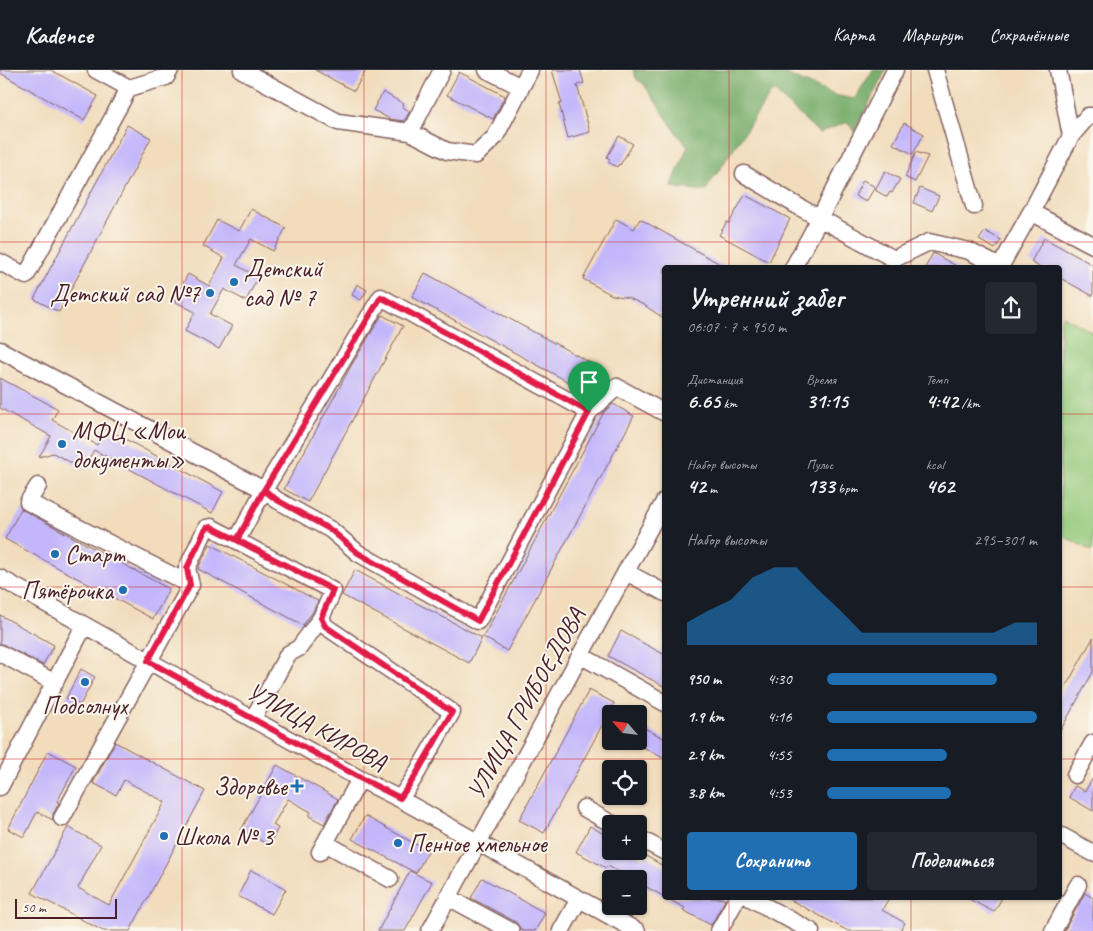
<!DOCTYPE html>
<html lang="ru">
<head>
<meta charset="utf-8">
<style>
	:root { --surface:#171b24; --page:#242831; --text:#f1f3f6; --muted:#9ea1a6; --line:#363941; --accent:#1f6fb2 }
	body { margin:0; font-family:Caveat,sans-serif; background:var(--page); color:var(--text); height:100vh; display:flex; flex-direction:column; font-size:19px; white-space:nowrap }
	* { box-sizing:border-box; margin:0 }
	p { font-size:16px; color:var(--muted) }
	.icon { flex:none; width:28px; height:28px; fill:none; stroke:currentColor; stroke-width:2; stroke-linecap:round; stroke-linejoin:round }
	.map { position:relative; flex:1; overflow:hidden }
	.sheet { position:absolute; left:662px; top:195px; width:400px; height:635px; display:flex; flex-direction:column; background:var(--surface); border-radius:5px; box-shadow:0 1px 4px #0004 }
	.sheet>* { flex:none }
	.needle { width:32px; rotate:298deg }
	.buttons { position:absolute; left:602px; top:635px; display:grid; gap:10px }
	.buttons a { display:grid; place-items:center; width:45px; height:45px; border-radius:5px; background:var(--surface); box-shadow:0 1px 4px #0004; font-size:25px }
	.scale { position:absolute; left:15px; bottom:12px; width:102px; box-sizing:border-box; padding-left:5px; border:2px solid #4a1f2b; border-top:0; font-size:14px; line-height:18px; white-space:nowrap; color:#4a1f2b; -webkit-text-stroke:4px #fbf7ec; paint-order:stroke }
	.pin { position:absolute; display:grid; place-items:center; width:42px; height:42px; color:#fff; margin:-51px -21px; border-radius:50% 50% 50% 0; rotate:-45deg; box-shadow:0 0 5px #0007 }
	.pin .icon { rotate:45deg }
	.round { display:grid; place-items:center; flex:none; width:52px; height:52px; border-radius:5px; background:var(--page) }
	.headline { display:flex; align-items:center; justify-content:space-between; height:85px; padding:0 25px }
	h1 { font-size:28px; font-weight:700; line-height:38px }
	.metrics { display:grid; grid-template-columns:repeat(3,1fr); gap:8px; height:85px; padding:5px 25px }
	.metrics div { display:grid; align-content:center }
	.metrics b { font-size:21px; font-weight:700 }
	.metrics small { font-size:14px; font-weight:400 }
	.metrics p { font-size:14px }
	.chart { height:140px; padding:10px 25px }
	.chart p { display:flex; justify-content:space-between }
	.chart svg { width:100%; height:90px; margin-top:5px; fill:var(--accent); opacity:.7 }
	.action { display:flex; gap:10px; margin-top:auto; padding:10px 25px }
	.action a { flex:1; height:58px; border-radius:5px; background:var(--accent); color:#fff; font-size:20px; font-weight:700; line-height:58px; text-align:center }
	.action a+a { background:var(--page); color:var(--text) }
	ul { padding:0 25px; list-style:none; font-size:16px }
	li { display:grid; grid-template-columns:80px 60px 1fr; align-items:center; height:38px }
	li i { height:12px; border-radius:6px; background:var(--accent) }
	header { display:flex; align-items:center; gap:30px; box-sizing:border-box; height:70px; padding:0 25px; background:var(--surface); border-bottom:1px solid var(--line) }
	header strong { font-size:24px }
	nav { display:flex; gap:28px; margin-inline-start:auto; font-size:18px }
	.map>svg:first-child { display:block }
	.green { fill:#95c97b; stroke:#707453 }
	.forest { fill:#78ad6b; stroke:#61664b }
	.building { fill:#c3b6fb }
	.lines { fill:none; stroke-linecap:round; stroke-linejoin:round }
	.minor-casing { stroke:#84615e; stroke-width:19 }
	.minor { stroke:#fff; stroke-width:16 }
	.route-casing { stroke:#fff; stroke-width:10 }
	.route { stroke:#e11d48; stroke-width:6 }
	.grid { fill:none; stroke:#d62828; stroke-width:1; stroke-opacity:0.55 }
	.poi-dot { fill:#1f6fb2; stroke:#fbf7ec; stroke-width:2 }
	.labels { text-anchor:middle; stroke-width:4; stroke-linejoin:round; paint-order:stroke }
	.poi-label { font-size:25px; fill:#4a1f2b; stroke:#fbf7ec; text-anchor:start }
	.street-label { font-size:25px; fill:#4a1f2b; stroke:#fbf7ec }
</style>
</head>
<body>
<header>
<strong>Kadence</strong>
<nav><a>Карта</a><a>Маршрут</a><a>Сохранённые</a></nav>
</header>
<div class="map">
<svg width="1093" height="861" viewBox="0 0 1093 861">
	<rect width="100%" height="100%" fill="#fbf7ec"/>
	<filter id="ink" filterUnits="userSpaceOnUse"><feTurbulence type="fractalNoise" baseFrequency=".02" numOctaves="2"/><feDisplacementMap in="SourceGraphic" scale="10" xChannelSelector="R" yChannelSelector="G"/><feConvolveMatrix kernelMatrix="1 2 1 2 8 2 1 2 1" color-interpolation-filters="sRGB"/></filter>
	<filter id="wash" filterUnits="userSpaceOnUse"><feTurbulence type="fractalNoise" baseFrequency=".0096" numOctaves="4" result="noise"/><feDisplacementMap in="SourceGraphic" scale="20" xChannelSelector="R" yChannelSelector="G"/><feGaussianBlur stdDeviation="1.12" result="paint"/><feColorMatrix in="noise" values="0 0 0 0 0 0 0 0 0 0 0 0 0 0 0 0 0 1.4 0 .05"/><feComposite in="paint" operator="in"/></filter>
	<g filter="url(#wash)">
		<rect width="100%" height="100%" fill="#f1dcbc"/>
		<path class="green" d="M1063,246L1093,262V479L1092,481L1060,464V252Z"/>
		<path class="forest" d="M633,0H777L834,25L854,29L873,0H886L854,62L848,52L819,63L773,20L705,121L671,117L688,76L678,65L643,13L637,10Z"/>
		<g id="blocks">
			<path class="building" d="M0,0H51L98,26L84,50L0,3Z
				M315,0H366L354,21Z
				M552,0H580L584,13L577,15L590,62L568,68L559,34L562,33Z
				M459,2L505,26L493,49L447,25Z
				M383,22L404,34L402,37L410,41L404,51L390,49L373,40Z
				M904,53L924,64L913,84L893,74Z
				M127,55L151,68L59,242L34,229Z
				M619,66L633,74L620,95L619,94L617,97L608,92L610,89L607,87Z
				M916,82L928,86L915,112L905,107Z
				M885,101L900,109L892,123L890,122L887,127L875,120Z
				M863,110L875,117L866,132L855,126Z
				M920,118L939,126L932,141L914,133Z
				M745,125L790,149L769,192L719,165L727,152L729,153Z
				M251,139L286,158L273,181L251,169L236,195L258,207L246,231L224,219L210,244L232,256L219,279L185,261L195,242L174,231L188,204L209,216L224,188L203,176L217,150L239,161Z
				M616,149L634,159L640,149L727,198H665V249L644,235L629,228L612,225L583,209Z
				M985,161L1001,170L995,179L979,170Z
				M1044,168L1093,195V226L1060,208V198H1041L1031,192Z
				M933,183L960,198H925Z
				M425,203L600,298L587,322L412,227Z
				M357,214L367,220L361,230L352,225Z
				M382,245L403,256L308,432L284,419L351,296Z
				M0,308L58,339L52,350L97,375L105,358L223,422L212,443L94,380L83,399L53,383L39,387L51,366L0,338Z
				M613,334L634,346L507,581L483,567L604,342Z
				M21,439L169,519L153,549L5,469Z
				M210,474L318,531L312,543L303,555L198,499Z
				M355,500L482,568L469,593L342,525Z
				M0,545L54,575L43,595L0,573Z
				M621,561L665,585V617L608,586Z
				M1093,568V602L1060,661V627Z
				M81,599L95,607L80,635L66,628Z
				M589,620L614,633L544,763L519,750Z
				M639,655L665,669V689L639,675Z
				M115,672L205,721L130,861H103L32,823L68,757L101,775L78,818L109,835L165,732L124,710L116,725L93,713Z
				M48,681L76,696L57,732L59,733L53,744V750L37,742L24,767L8,759Z
				M277,695L338,729L324,754L309,746L311,742L288,729L273,755L278,758L269,775L241,760Z
				M1093,708V741L1069,727L1075,716L1085,721Z
				M365,746L428,781L416,803L352,769Z
				M590,756L611,768V781H629L644,789L646,786L665,797V827L639,813V809H632L608,796L606,798L576,782Z
				M251,800L286,819L272,844L238,826Z
				M410,801L432,812L405,861H378Z
				M482,808L545,843L535,861H522L516,852L471,828Z
				M1085,823L1093,828V861H1064Z
				M666,828H721L725,830L711,855L683,840L685,838Z
				M787,828H889L882,840L905,853L900,861H848Z
				M967,828H1002L994,842Z"/>
		</g>
	</g>
	<g filter="url(#ink)">
		<use href="#blocks" fill-opacity="0" stroke="#84615e" stroke-width="1"/>
		<g class="lines">
			<defs>
				<path id="minor" d="M96,0L129,18
					M242,0L338,52L410,62L447,81L476,85L495,67L530,0
					M487,0L521,17
					M935,0L974,136
					M1058,0L1071,66
					M410,62L442,0
					M744,104L801,138L894,189L929,172L969,181L1000,197L1031,142L1071,66L1088,46H1093
					M1031,142L1093,175
					M0,192L26,206L129,18L166,7L170,0
					M793,198L820,148L895,0
					M0,280L264,420L277,430L331,460L358,483L478,551L589,342L617,317L665,343
					M38,416L28,432L191,515L62,748
					M237,470L264,420L381,227L589,342
					M626,502L665,523
					M0,508L360,709L400,729L637,861
					M191,515L187,498L206,458L211,457L333,521L321,548L325,556L452,642L414,708L400,729
					M0,583L55,613
					M580,585L665,633
					M253,649L288,584L299,578L321,548
					M1075,705L1093,673
					M0,717L84,556
					M584,738L612,754
					M1062,766L1093,783
					M639,768L665,782
					M325,773L390,809
					M320,782L360,709
					M448,827L511,861
					M750,828L811,861
					M430,861L665,430
					M561,861L579,829
					M719,861L737,828
					M1053,861L1078,815"/>
			</defs>
			<use href="#minor" class="minor-casing"/>
			<use href="#minor" class="minor"/>
		</g>
	</g>
	<g class="lines" filter="url(#ink)">
		<defs>
			<path id="route" d="M589,342L381,227L264,420L237,470L211,457L206,458L187,498L190,515L148,591L360,708L400,728L414,708L452,642L325,556L321,548L333,520L237,470L264,420L277,430L331,460L358,483L478,551L589,342"/>
		</defs>
		<use href="#route" class="route-casing"/>
		<use href="#route" class="route"/>
	</g>
	<path class="grid" d="M182,0V861M364,0V861M546,0V861M729,0V198M911,0V198M0,172H1093M0,344H665M1060,344H1093M0,517H665M1060,517H1093M0,689H665M1060,689H1093M729,828V861M911,828V861"/>
	<g class="poi-dot">
		<circle cx="234" cy="212" r="5"/>
		<circle cx="210" cy="223" r="5"/>
		<circle cx="62" cy="374" r="5"/>
		<circle cx="55" cy="484" r="5"/>
		<circle cx="123" cy="520" r="5"/>
		<circle cx="85" cy="612" r="5"/>
		<path d="M294.5 708.5h5v5h5v5h-5v5h-5v-5h-5v-5h5z"/>
		<circle cx="164" cy="766" r="5"/>
		<circle cx="398" cy="773" r="5"/>
	</g>
	<g class="labels">
		<g class="poi-label">
			<text x="244" y="207">Детский<tspan x="244" dy="29">сад № 7</tspan></text>
			<text x="200" y="232" text-anchor="end">Детский сад №7</text>
			<text x="72" y="369">МФЦ «Мои<tspan x="72" dy="29">документы»</tspan></text>
			<text x="65" y="493">Старт</text>
			<text x="113" y="529" text-anchor="end">Пятёрочка</text>
			<text x="85" y="644" text-anchor="middle">Подсолнух</text>
			<text x="287" y="725" text-anchor="end">Здоровье</text>
			<text x="174" y="775">Школа № 3</text>
			<text x="408" y="782">Пенное хмельное</text>
		</g>
		<g class="street-label">
			<text transform="translate(525 633) rotate(-61)" y="9">УЛИЦА ГРИБОЕДОВА</text>
			<text transform="translate(317 656) rotate(29)" y="9">УЛИЦА КИРОВА</text>
		</g>
	</g>
</svg>
<div class="buttons">
<a><svg class="needle" viewBox="-14 -14 28 28"><path d="M0-13l5 13h-10z" fill="#e53935"/><path d="M0 13l5-13h-10z" fill="#9ea1a6"/></svg></a>
<a><svg class="icon" aria-label="locate" viewBox="0 0 24 24"><circle cx="12" cy="12" r="6"/><path d="M12 2v4M12 18v4M2 12h4M18 12h4"/></svg></a>
<a>+</a>
<a>−</a>
</div>
<div class="scale">50 m</div>
<div class="pin" style="left:589px;top:342px;background:#1e9e55"><svg class="icon" aria-label="arrive" viewBox="0 0 24 24"><path d="M6 21V4h12l-3 4 3 4H6"/></svg></div>
<section class="sheet">
<div class="headline"><div><h1>Утренний забег</h1><p>06:07 · 7 × 950 m</p></div><a class="round"><svg class="icon" aria-label="share" viewBox="0 0 24 24"><path d="M12 15V3M7 8l5-5 5 5M5 13v7h14v-7"/></svg></a></div>
<div class="metrics">
<div><p>Дистанция</p><b>6.65<small> km</small></b></div>
<div><p>Время</p><b>31:15</b></div>
<div><p>Темп</p><b>4:42<small> /km</small></b></div>
</div>
<div class="metrics">
<div><p>Набор высоты</p><b>42<small> m</small></b></div>
<div><p>Пульс</p><b>133<small> bpm</small></b></div>
<div><p>kcal</p><b>462</b></div>
</div>
<div class="chart"><p><span>Набор высоты</span>295–301 m</p>
<svg viewBox="0 0 160 44" preserveAspectRatio="none"><path d="M0 44V33L10 27L20 22L30 11L40 6L50 6L60 17L70 27L80 38L90 38L100 38L110 38L120 38L130 38L140 38L150 33L160 33V44z"/></svg>
</div>
<ul>
<li><b>950 m</b>4:30<i style="width:81%"></i></li>
<li><b>1.9 km</b>4:16<i style="width:100%"></i></li>
<li><b>2.9 km</b>4:55<i style="width:57%"></i></li>
<li><b>3.8 km</b>4:53<i style="width:59%"></i></li>
</ul>
<div class="action"><a>Сохранить</a><a>Поделиться</a></div>
</section>
</div>
</body>
</html>
